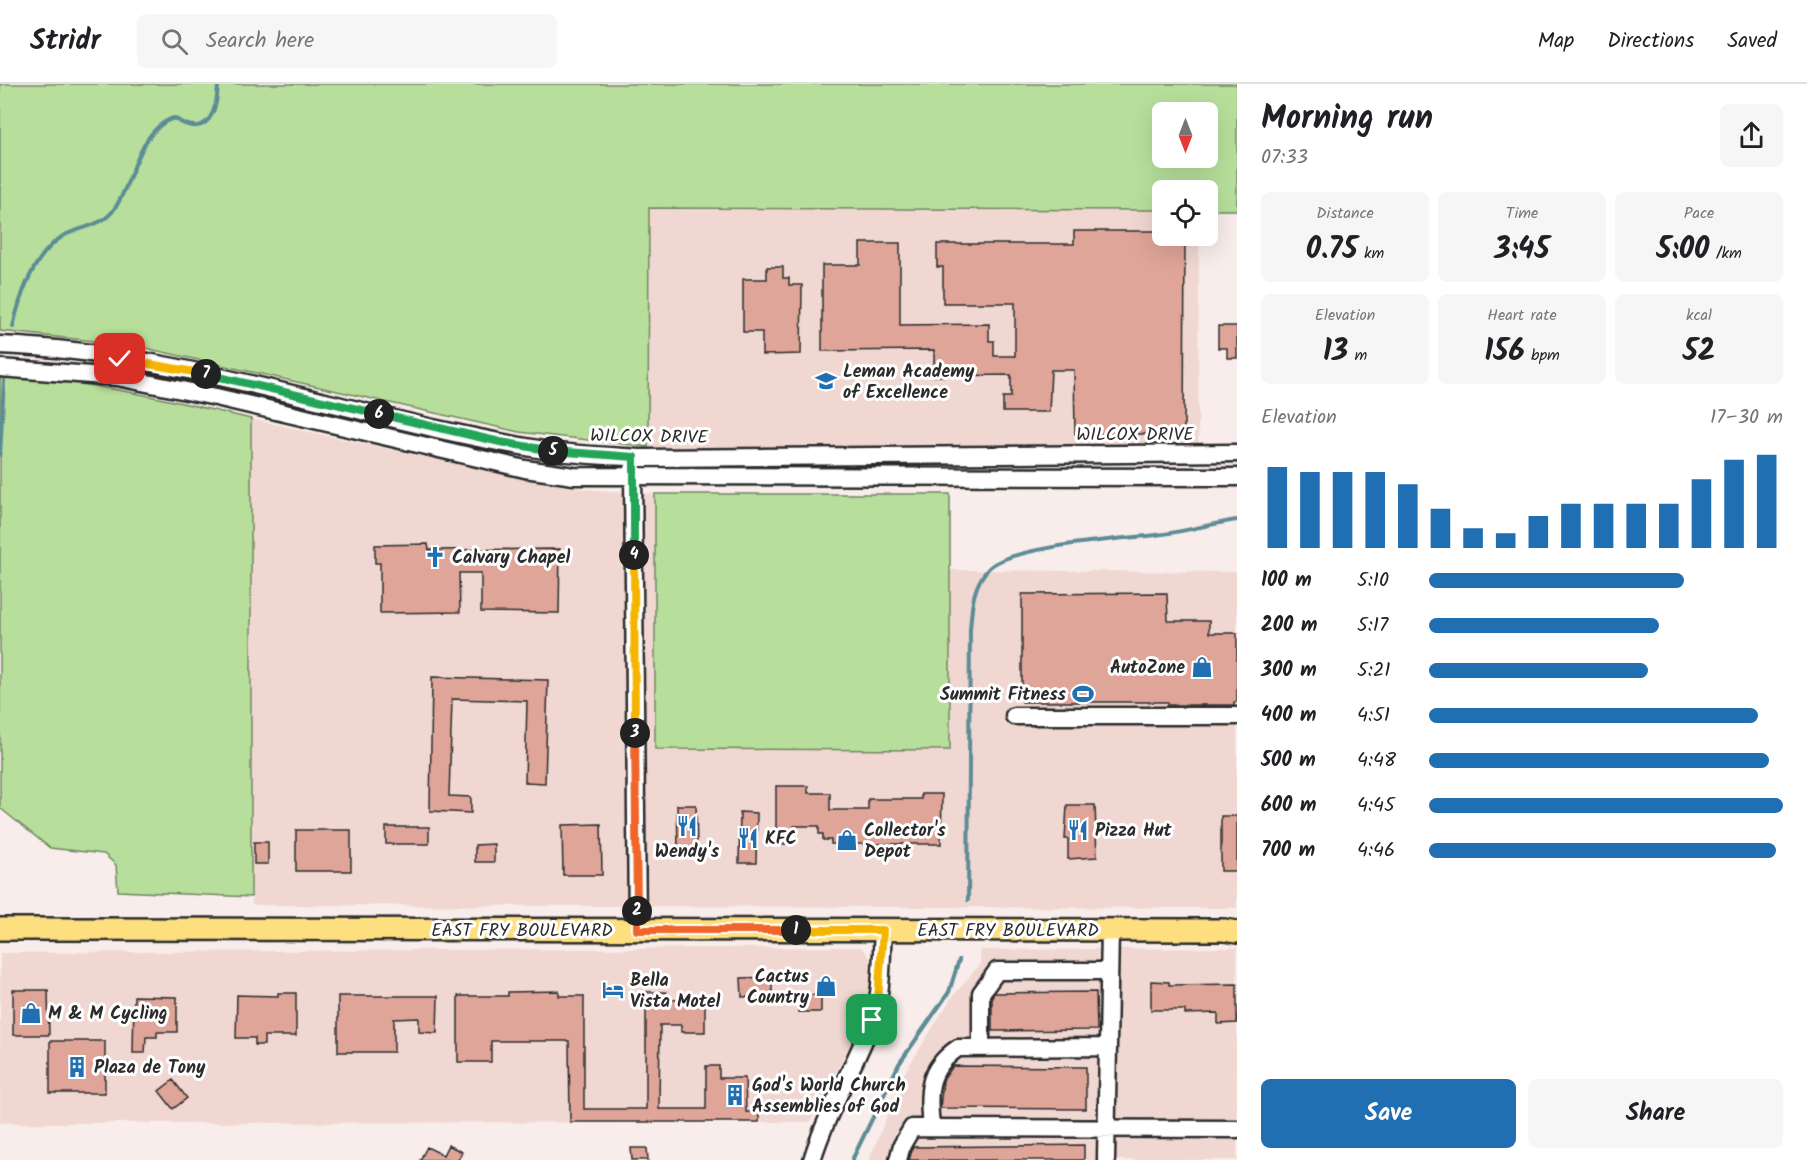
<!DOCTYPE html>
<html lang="en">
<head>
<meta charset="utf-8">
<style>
	:root { --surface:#fff; --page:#f6f6f6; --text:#202124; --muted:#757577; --line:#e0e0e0; --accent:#1f6fb2 }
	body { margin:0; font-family:Kalam,sans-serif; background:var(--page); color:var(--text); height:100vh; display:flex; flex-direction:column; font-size:22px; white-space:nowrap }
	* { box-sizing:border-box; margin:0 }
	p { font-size:20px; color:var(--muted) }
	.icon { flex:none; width:33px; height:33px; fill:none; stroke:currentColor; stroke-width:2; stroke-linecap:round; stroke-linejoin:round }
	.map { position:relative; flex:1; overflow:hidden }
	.side { display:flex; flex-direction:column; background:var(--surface); width:570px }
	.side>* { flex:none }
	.needle { width:39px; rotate:180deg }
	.buttons { position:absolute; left:1152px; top:18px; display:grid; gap:12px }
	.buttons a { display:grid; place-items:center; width:66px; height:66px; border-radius:9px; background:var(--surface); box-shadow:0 6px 24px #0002; font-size:30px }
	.pin { position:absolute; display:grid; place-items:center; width:51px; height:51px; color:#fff; margin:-26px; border-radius:12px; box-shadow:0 3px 9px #0006 }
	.km { position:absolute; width:30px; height:30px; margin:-15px; border-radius:50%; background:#222; color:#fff; font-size:16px; line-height:30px; text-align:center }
	.round { display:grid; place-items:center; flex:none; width:63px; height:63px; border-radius:9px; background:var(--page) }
	.overview { display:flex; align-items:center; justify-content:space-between; height:102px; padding:0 24px }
	h1 { font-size:33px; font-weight:600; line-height:45px }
	.stats { display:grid; grid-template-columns:repeat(3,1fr); gap:9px; height:102px; padding:6px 24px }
	.stats div { display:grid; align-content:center; border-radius:9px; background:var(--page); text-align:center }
	.stats b { font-size:30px; font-weight:600 }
	.stats small { font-size:16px; font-weight:400 }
	.stats p { font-size:16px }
	.chart { height:168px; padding:12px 24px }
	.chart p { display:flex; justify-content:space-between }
	.chart svg { width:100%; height:108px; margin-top:6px; stroke:var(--accent); stroke-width:6 }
	.primary-button { display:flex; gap:12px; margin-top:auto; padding:12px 24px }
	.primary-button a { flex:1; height:69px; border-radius:9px; background:var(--accent); color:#fff; font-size:24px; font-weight:600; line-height:69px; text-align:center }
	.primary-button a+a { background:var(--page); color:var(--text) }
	ul { padding:0 24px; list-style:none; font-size:20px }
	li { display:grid; grid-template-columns:96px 72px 1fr; align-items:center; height:45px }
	li i { height:15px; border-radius:8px; background:var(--accent) }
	header { display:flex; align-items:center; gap:36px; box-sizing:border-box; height:84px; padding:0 30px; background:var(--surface); border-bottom:2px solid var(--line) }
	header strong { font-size:28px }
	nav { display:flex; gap:33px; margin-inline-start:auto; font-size:21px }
	.search { width:420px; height:54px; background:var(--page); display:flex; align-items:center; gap:15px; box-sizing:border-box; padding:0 21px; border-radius:9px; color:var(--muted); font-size:22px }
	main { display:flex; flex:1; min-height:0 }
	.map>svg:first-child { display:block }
	.built { fill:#f0d7d1 }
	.green { fill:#b7df9b; stroke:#718563; stroke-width:1.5; fill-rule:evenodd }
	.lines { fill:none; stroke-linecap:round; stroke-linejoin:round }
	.stream { stroke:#5d8c96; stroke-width:4 }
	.building { fill:#dea598; stroke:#2b2b2b; stroke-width:1.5 }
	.minor-casing { stroke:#2b2b2b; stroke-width:21 }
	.major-casing { stroke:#2b2b2b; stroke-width:26 }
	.minor { stroke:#fff; stroke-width:16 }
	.major { stroke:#fedf80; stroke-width:21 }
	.split-1-casing { stroke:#fff; stroke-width:12 }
	.split-2-casing { stroke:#fff; stroke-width:12 }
	.split-3-casing { stroke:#fff; stroke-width:12 }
	.split-4-casing { stroke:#fff; stroke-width:12 }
	.split-5-casing { stroke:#fff; stroke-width:12 }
	.split-6-casing { stroke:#fff; stroke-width:12 }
	.split-7-casing { stroke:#fff; stroke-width:12 }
	.split-8-casing { stroke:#fff; stroke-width:12 }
	.split-1 { stroke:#f5b400; stroke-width:8 }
	.split-2 { stroke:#f0652b; stroke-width:8 }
	.split-3 { stroke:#f0652b; stroke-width:8 }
	.split-4 { stroke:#f5b400; stroke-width:8 }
	.split-5 { stroke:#22a559; stroke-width:8 }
	.split-6 { stroke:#22a559; stroke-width:8 }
	.split-7 { stroke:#22a559; stroke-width:8 }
	.split-8 { stroke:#f5b400; stroke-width:8 }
	.labels { text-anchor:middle; stroke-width:6; stroke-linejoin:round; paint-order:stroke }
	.poi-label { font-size:18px; font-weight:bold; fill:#2b2b2b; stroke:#fff; text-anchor:start }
	.street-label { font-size:18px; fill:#2b2b2b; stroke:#fff }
</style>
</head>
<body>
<header>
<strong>Stridr</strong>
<div class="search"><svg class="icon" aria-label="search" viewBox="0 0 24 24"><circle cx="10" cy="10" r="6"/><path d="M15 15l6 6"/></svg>Search here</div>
<nav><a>Map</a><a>Directions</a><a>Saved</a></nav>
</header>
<main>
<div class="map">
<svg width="1237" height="1076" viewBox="0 0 1237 1076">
	<rect width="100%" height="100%" fill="#f8edea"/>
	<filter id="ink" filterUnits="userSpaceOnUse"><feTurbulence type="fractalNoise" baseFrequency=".0167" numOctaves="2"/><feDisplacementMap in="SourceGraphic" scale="12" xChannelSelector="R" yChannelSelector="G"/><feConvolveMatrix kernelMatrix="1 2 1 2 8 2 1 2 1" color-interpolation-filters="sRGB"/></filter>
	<g filter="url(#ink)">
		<path class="built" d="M649,124L1162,126V152H1199L1198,363H648Z
			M251,335L528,396L584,405L655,410V665L950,666V486L1237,488V824L252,821Z
			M861,863L874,879L869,924L810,1038L0,1039V869Z
			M1237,864V1076H869L904,990L950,916L980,880V866Z"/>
		<path class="green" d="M0,0H1237V126H1208V106H1162V126L649,124L648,363L519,348L132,261L0,247ZM1162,28H1208V74H1162Z
			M0,292C85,296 168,315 251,335V813L118,807L116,781L104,770L50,764L0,724Z
			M655,410H950V666L655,665Z"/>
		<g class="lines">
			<path class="stream" d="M13,243C20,211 33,171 63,152C81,142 103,143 115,124C133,98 139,44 174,34C206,56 217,30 218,0
				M0,371L4,296
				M968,816L970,545C972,523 972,503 988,485C1008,462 1124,455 1156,451C1183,448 1210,440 1237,436
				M852,1076L899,980L949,908L959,876"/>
		</g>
		<path class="building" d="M1074,147H1162V152H1185L1184,350H1075L1074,286H1051L1049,328H1003V313H1011V291L934,292V266L822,267V181H860V159H900V241L989,240V257H994V272H1015V219H943V183H937V160H1074Z
			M767,183H783V194H789V201H802L801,270L762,271V248H743V195H767Z
			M1218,242H1237V274H1227V264H1218Z
			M428,460L429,466L560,465L559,529L481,528V489H459L460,528L380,529V479H375V461Z
			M1167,509L1168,537H1209V549H1237V618H1234V621H1168V618H1022V510Z
			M432,593L548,596L545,699L525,698L527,617L452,615L449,712L471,713V729L430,727Z
			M776,702H808V709H830V726H868V715H921V710H942L941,760H831V756H823V750H819V742H794V753H786V760H776Z
			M677,721H696L697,764H678Z
			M1067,721H1095L1097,773L1068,775V755H1065Z
			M740,728L757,729L756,779H739Z
			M1221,732H1237V787H1221Z
			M601,740L602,791H563L562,741Z
			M386,743H429V760H386Z
			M296,746H351V787H296Z
			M254,758H268V780H254Z
			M494,760V778H475V761Z
			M772,893V912L742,913L741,894Z
			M1151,897L1169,898V901L1237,900V939L1218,940V929L1185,930V926H1151Z
			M13,906H48L49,951H13Z
			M559,907V912H584V1025H646V908H666V916L705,915V948H681V941H660L659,1025H706V982H719V994H745L746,1028H759V1038H570L569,957H491V978H458V912H508V908Z
			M1096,908L1097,946L992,947V912L994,909Z
			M278,909H296V952H264V961H255V954H236L237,911L278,912Z
			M798,911H821V928H798Z
			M134,912L177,913V948H157V953H146L145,969H133Z
			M338,912H438L437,949L419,948V934L394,935V968H338Z
			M50,957H105V1009H50Z
			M953,982L1086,983V1025L940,1024L943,996Z
			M173,996L187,1014L173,1025L159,1007Z
			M448,1061L462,1068L458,1076H420L427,1063L443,1071Z
			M1084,1061V1076H909L913,1063Z
			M631,1064H647L648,1076H632Z"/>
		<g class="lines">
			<defs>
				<path id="minor" d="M0,261C185,268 362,337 544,366C577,371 610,372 643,374L1237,369
					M0,284L117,293L216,313L525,385L574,392L1237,393
					M633,385L637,846
					M1014,632H1237
					M981,964V909L997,887H1109
					M931,1044C928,1008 926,986 958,964L1108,963
					M812,1076C827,1027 854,984 872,937C883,909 881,875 883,846
					M898,1076L902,1061L912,1044L1237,1045
					M1106,1076L1110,846"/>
				<path id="major" d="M0,845L1224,846L1237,848"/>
			</defs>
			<use href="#minor" class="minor-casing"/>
			<use href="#major" class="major-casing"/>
			<use href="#minor" class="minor"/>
			<use href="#major" class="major"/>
		</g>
	</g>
	<g class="lines" filter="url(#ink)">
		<defs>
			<path id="split-1" d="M796,846H883L878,916L872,936"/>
			<path id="split-2" d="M637,827V846H796"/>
			<path id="split-3" d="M635,649L637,827"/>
			<path id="split-4" d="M634,471L635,649"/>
			<path id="split-5" d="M553,367L634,373V471"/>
			<path id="split-6" d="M379,330L500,358L553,367"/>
			<path id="split-7" d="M206,290L379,330"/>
			<path id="split-8" d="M120,275L206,290"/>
		</defs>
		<use href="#split-1" class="split-1-casing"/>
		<use href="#split-2" class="split-2-casing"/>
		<use href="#split-3" class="split-3-casing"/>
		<use href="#split-4" class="split-4-casing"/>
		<use href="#split-5" class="split-5-casing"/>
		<use href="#split-6" class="split-6-casing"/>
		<use href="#split-7" class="split-7-casing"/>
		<use href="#split-8" class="split-8-casing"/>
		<use href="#split-1" class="split-1"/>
		<use href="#split-2" class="split-2"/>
		<use href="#split-3" class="split-3"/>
		<use href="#split-4" class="split-4"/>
		<use href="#split-5" class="split-5"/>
		<use href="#split-6" class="split-6"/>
		<use href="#split-7" class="split-7"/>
		<use href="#split-8" class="split-8"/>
	</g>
	<defs>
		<symbol id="school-bare" viewBox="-9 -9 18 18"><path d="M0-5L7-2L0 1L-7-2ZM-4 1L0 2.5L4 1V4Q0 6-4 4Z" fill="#1f6fb2" stroke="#fff" stroke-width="2.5" paint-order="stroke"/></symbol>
		<symbol id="church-bare" viewBox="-9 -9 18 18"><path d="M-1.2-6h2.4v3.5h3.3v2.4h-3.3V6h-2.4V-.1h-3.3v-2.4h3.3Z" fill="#1f6fb2" stroke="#fff" stroke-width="2.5" paint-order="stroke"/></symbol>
		<symbol id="shop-bare" viewBox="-9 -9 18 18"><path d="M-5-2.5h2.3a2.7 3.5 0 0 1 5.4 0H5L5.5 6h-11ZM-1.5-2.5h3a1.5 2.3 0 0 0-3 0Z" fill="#1f6fb2" stroke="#fff" stroke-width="2.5" paint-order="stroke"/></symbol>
		<symbol id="stadium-bare" viewBox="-9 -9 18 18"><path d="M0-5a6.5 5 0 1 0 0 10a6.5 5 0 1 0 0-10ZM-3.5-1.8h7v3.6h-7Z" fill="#1f6fb2" stroke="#fff" stroke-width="2.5" paint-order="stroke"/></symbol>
		<symbol id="restaurant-bare" viewBox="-9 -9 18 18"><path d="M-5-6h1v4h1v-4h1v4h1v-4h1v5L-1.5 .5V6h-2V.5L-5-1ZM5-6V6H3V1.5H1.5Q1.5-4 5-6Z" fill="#1f6fb2" stroke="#fff" stroke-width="2.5" paint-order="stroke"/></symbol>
		<symbol id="hotel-bare" viewBox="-9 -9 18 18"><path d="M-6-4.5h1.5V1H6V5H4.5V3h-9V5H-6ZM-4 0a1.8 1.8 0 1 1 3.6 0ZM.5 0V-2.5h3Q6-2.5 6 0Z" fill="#1f6fb2" stroke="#fff" stroke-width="2.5" paint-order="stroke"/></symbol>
		<symbol id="building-bare" viewBox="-9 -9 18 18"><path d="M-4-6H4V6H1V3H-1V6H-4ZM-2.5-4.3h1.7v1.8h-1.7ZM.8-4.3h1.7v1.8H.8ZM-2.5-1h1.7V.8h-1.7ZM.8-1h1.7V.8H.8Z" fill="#1f6fb2" stroke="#fff" stroke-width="2.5" paint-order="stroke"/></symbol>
	</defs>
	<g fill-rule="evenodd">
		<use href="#school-bare" x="811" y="282" width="30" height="30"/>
		<use href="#church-bare" x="420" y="458" width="30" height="30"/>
		<use href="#shop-bare" x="1187" y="568" width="30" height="30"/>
		<use href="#stadium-bare" x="1068" y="595" width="30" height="30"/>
		<use href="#restaurant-bare" x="672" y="727" width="30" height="30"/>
		<use href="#restaurant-bare" x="1063" y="731" width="30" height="30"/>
		<use href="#restaurant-bare" x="733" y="739" width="30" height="30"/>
		<use href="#shop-bare" x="832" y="741" width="30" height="30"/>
		<use href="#shop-bare" x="811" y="887" width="30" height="30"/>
		<use href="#hotel-bare" x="598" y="891" width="30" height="30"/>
		<use href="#shop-bare" x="16" y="914" width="30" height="30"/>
		<use href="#building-bare" x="62" y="968" width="30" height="30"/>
		<use href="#building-bare" x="720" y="996" width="30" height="30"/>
	</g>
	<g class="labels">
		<g class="poi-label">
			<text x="843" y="293">Leman Academy<tspan x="843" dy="21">of Excellence</tspan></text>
			<text x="452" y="479">Calvary Chapel</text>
			<text x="1185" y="589" text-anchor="end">AutoZone</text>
			<text x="1066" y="616" text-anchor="end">Summit Fitness</text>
			<text x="864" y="752">Collector's<tspan x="864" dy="21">Depot</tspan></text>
			<text x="1095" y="752">Pizza Hut</text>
			<text x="765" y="760">KFC</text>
			<text x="687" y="773" text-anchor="middle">Wendy's</text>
			<text x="809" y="898" text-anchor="end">Cactus<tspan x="809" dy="21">Country</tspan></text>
			<text x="630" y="902">Bella<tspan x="630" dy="21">Vista Motel</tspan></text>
			<text x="48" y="935">M &amp; M Cycling</text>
			<text x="94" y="989">Plaza de Tony</text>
			<text x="752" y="1007">God's World Church<tspan x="752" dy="21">Assemblies of God</tspan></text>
		</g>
		<g class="street-label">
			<text x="1135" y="356">WILCOX DRIVE</text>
			<text transform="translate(649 352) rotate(1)" y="6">WILCOX DRIVE</text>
			<text x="522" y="852">EAST FRY BOULEVARD</text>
			<text x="1008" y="852">EAST FRY BOULEVARD</text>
		</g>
	</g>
</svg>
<div class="buttons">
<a><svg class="needle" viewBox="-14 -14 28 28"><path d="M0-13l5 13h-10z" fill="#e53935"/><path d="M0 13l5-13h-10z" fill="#757577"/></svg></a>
<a><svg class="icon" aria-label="locate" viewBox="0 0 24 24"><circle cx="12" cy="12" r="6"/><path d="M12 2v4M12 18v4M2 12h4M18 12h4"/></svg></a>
</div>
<div class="pin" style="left:872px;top:936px;background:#1e9e55"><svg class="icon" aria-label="arrive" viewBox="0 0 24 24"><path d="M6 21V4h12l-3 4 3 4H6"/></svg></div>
<div class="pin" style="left:120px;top:275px;background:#d93025"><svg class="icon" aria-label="check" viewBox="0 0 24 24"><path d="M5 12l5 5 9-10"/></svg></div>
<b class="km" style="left:796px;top:846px">1</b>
<b class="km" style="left:637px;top:827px">2</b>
<b class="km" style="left:635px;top:649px">3</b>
<b class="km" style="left:634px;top:471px">4</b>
<b class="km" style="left:553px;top:367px">5</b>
<b class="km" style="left:379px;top:330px">6</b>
<b class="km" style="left:206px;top:290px">7</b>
</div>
<section class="side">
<div class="overview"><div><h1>Morning run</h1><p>07:33</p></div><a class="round"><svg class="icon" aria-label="share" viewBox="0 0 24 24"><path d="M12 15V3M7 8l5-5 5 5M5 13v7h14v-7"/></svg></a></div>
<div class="stats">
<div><p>Distance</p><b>0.75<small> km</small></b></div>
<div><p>Time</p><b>3:45</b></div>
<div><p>Pace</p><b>5:00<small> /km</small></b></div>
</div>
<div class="stats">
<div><p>Elevation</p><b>13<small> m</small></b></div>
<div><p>Heart rate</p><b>156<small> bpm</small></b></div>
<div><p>kcal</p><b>52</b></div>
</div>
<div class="chart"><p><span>Elevation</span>17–30 m</p>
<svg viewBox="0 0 160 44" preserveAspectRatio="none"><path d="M5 44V11M15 44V13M25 44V13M35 44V13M45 44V18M55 44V28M65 44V36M75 44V38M85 44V31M95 44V26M105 44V26M115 44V26M125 44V26M135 44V16M145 44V8M155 44V6"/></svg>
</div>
<ul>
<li><b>100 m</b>5:10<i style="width:72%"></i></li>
<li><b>200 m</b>5:17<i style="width:65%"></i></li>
<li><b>300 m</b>5:21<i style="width:62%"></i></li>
<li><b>400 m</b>4:51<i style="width:93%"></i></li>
<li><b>500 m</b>4:48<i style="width:96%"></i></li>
<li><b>600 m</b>4:45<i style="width:100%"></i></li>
<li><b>700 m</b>4:46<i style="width:98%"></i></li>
</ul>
<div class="primary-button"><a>Save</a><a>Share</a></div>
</section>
</main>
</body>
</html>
